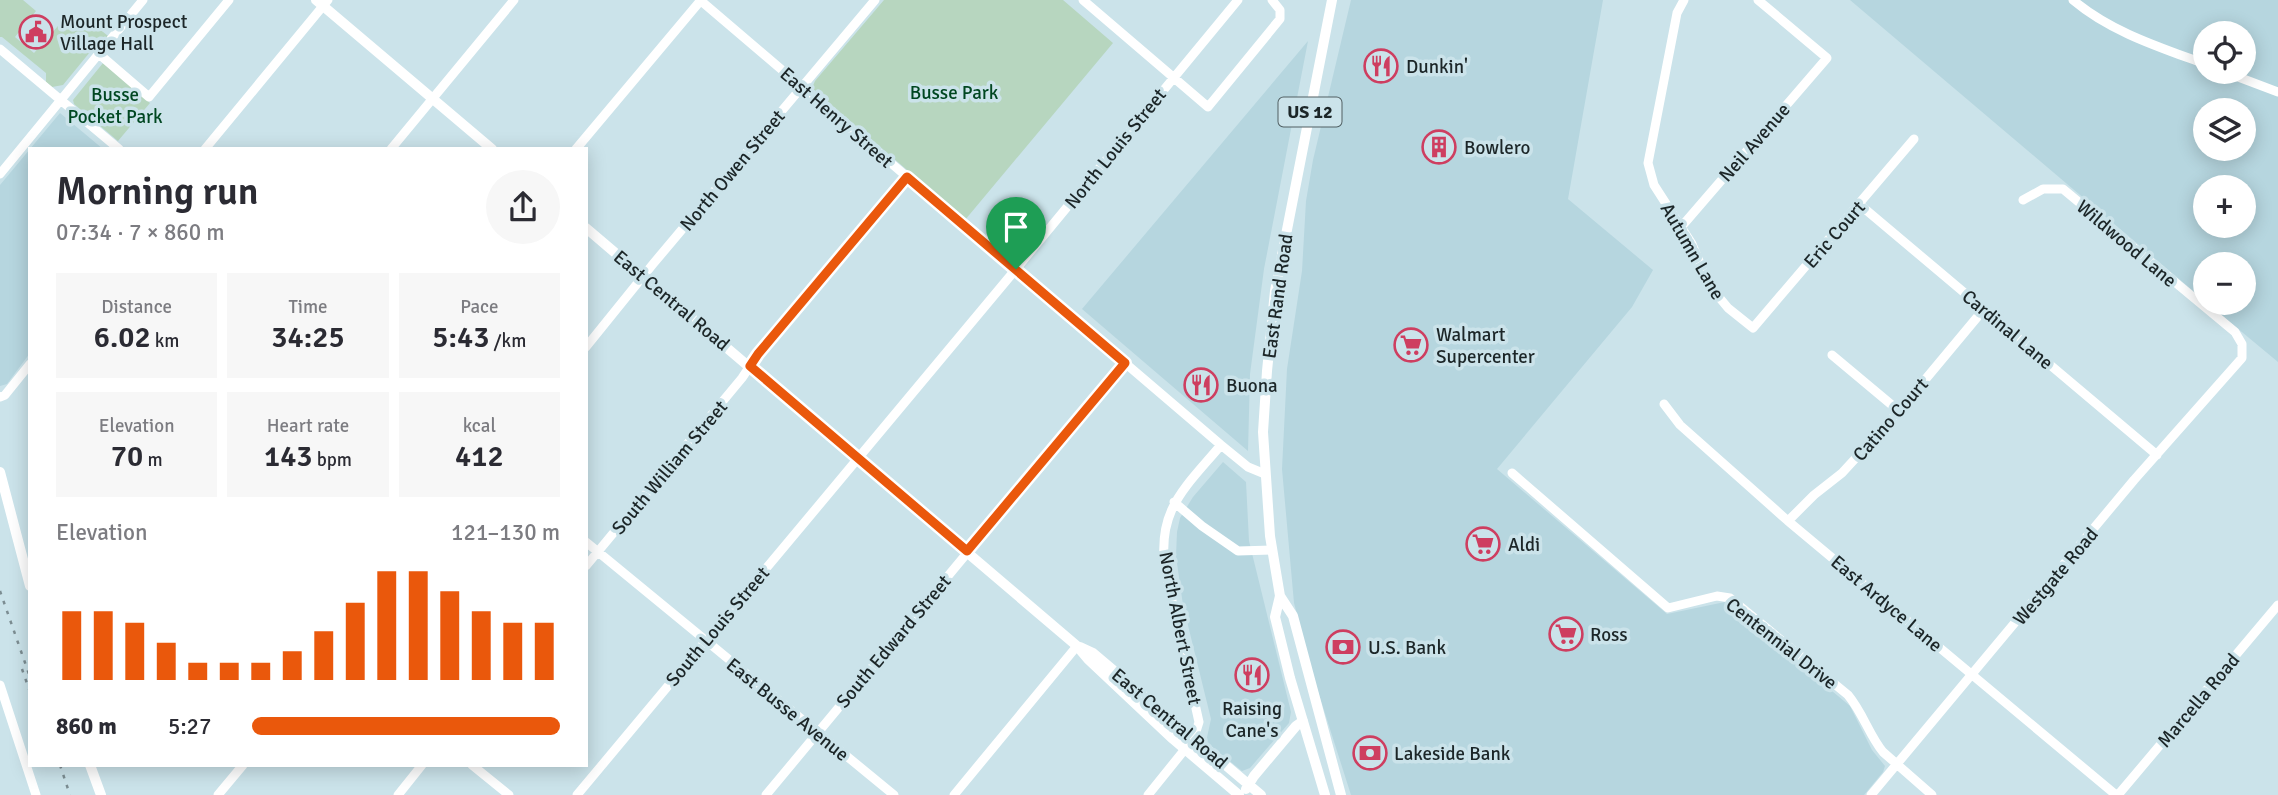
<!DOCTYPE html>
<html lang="en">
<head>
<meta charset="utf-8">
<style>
	:root { --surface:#fff; --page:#f7f7f7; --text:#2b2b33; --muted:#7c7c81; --accent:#ea580c }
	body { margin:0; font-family:Signika,sans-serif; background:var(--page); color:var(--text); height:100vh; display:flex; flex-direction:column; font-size:26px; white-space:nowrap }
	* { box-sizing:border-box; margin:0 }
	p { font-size:23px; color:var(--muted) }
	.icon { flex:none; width:38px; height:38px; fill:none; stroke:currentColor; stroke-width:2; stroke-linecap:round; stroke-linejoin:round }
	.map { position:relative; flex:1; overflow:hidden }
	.drawer { position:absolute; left:28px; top:147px; width:560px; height:620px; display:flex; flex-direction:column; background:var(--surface); border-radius:0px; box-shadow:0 4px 18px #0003 }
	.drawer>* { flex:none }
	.tools { position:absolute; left:2193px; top:21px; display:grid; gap:14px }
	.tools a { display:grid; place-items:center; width:63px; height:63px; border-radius:50%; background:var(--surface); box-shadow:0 4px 18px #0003; font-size:35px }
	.pin { position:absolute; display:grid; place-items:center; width:60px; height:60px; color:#fff; margin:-72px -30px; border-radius:50% 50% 50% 0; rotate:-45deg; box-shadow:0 0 7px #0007 }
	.pin .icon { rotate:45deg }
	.round { display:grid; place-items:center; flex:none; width:74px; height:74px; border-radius:37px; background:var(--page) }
	.overview { display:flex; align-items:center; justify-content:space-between; height:119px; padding:0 28px }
	h1 { font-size:38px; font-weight:600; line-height:52px }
	.stats { display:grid; grid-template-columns:repeat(3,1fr); gap:10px; height:119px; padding:7px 28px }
	.stats div { display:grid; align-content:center; border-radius:0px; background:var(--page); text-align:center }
	.stats b { font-size:30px; font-weight:600 }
	.stats small { font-size:19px; font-weight:400 }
	.stats p { font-size:19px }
	.chart { height:196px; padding:14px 28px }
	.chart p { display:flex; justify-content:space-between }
	.chart svg { width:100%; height:126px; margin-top:7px; stroke:var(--accent); stroke-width:6 }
	ul { padding:0 28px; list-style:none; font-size:23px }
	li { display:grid; grid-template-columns:112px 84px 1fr; align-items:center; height:52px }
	li i { height:18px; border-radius:9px; background:var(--accent) }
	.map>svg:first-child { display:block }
	.built { fill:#b6d6df; fill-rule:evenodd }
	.green { fill:#b7d6bf }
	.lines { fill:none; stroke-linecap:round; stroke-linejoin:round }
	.minor { stroke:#fff; stroke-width:9 }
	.major { stroke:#fff; stroke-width:10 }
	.rail { stroke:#7c8d92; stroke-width:2.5; stroke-dasharray:3.5 7; stroke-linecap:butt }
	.route-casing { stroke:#fff; stroke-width:14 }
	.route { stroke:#ea580c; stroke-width:9 }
	.labels { text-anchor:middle; stroke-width:7; stroke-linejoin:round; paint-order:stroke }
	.shield { fill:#cbe3ea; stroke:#505f62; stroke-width:2 }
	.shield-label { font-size:18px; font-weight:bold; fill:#1c2628 }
	.poi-label { font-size:19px; fill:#1c2628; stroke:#cbe3ea; text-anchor:start }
	.park-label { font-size:19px; fill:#004721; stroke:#cbe3ea }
	.street-label { font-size:19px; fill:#1c2628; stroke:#cbe3ea }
</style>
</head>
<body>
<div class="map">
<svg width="2278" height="795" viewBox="0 0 2278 795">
	<rect width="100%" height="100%" fill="#cbe3ea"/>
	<path class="built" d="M1351,0H1603L1568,199L1653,270L1632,307L1497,469L1667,614L1725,602L1850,706L1872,750L1885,766L1883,772L1864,795H1351L1315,682L1294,603L1282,469L1287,369L1302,271L1306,201L1313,160Z
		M1850,0H2278V362L2207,303H2244V264H2205V301ZM2205,33H2244V72H2205ZM2205,110H2244V149H2205ZM2205,187H2244V226H2205Z
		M1308,41L1264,269L1250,374L1248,451L1082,309Z
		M60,113L103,149H30Z
		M30,149V353L7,384L0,386V185Z
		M1223,462L1246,482L1249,541L1291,712L1289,723L1250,768L1242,771L1206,742L1211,719L1183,605L1176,556L1177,532L1180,518L1193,497Z"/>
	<path class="green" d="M0,0H23L36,11L15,37L34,53L58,26L62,29L67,22L71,25L77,19L81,22L85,17L108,36L104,40L99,41L63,85L52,87L46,82V73L2,37H0Z
		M884,0H1063L1113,43L965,220L812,88L815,81Z
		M103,63L150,103L118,141L74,104L73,100Z"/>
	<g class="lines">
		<path class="minor" d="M700,0L1221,445L1248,467L1265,474
			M1083,0L1208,107L1280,19V10L1272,0
			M1684,0L1677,13L1648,163L1654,185L1692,244L1709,285L1728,308L1753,328L1914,139
			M2073,0C2111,32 2159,47 2205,64
			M0,49L119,149
			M99,54L149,97L229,0
			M2225,72L2278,92
			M205,149L328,0
			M391,149L514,0
			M576,149L701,0
			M0,174L143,0
			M1859,204L2157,455
			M1682,226L1827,58L1758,0
			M586,347L653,264L875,0
			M1832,355L1899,411
			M0,397L5,395L30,364
			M1664,404L1680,425L1788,521L2116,795
			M1512,473L1668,608L1717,596L1730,598L1848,695C1863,713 1869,735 1883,752L1932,795
			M1174,502L1202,526L1238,551L1272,550
			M1788,521L1814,495L1842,473L1899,411L1984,309
			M586,542L894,795
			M586,566L742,378L758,354L907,177
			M0,685L36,795
			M472,765L509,795
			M218,795L243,765
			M398,795L422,765
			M577,795L1016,269L1238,0
			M766,795L1125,363
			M954,795L1077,646
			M1148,795L1194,738L1199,722L1166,574C1155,511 1184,489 1221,445
			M1871,795L2134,480L2242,358V344L2235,332L2063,189H2043L2023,200
			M2118,795L2278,605"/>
		<path class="major" d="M316,0L492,149
			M1332,0L1275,291L1267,371L1263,432L1270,536L1280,596L1293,616L1341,795
			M586,228L1077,646L1088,659L1173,739L1239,795
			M0,472L30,586
			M1280,596L1275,617L1278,629L1290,678L1325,795
			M1080,647L1093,653L1261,795
			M90,765L101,795
			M1246,789L1254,776L1296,726L1303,721"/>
		<path class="rail" d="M0,591L30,677
			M22,669L30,692
			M60,765L70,795"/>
	</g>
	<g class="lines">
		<defs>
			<path id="route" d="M907,177L1125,363L967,551L750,366L758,354Z"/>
		</defs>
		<use href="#route" class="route-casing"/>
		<use href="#route" class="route"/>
	</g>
	<defs>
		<symbol id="civic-ring" viewBox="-11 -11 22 22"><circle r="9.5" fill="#cbe3ea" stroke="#ce3e60" stroke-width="1.5"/><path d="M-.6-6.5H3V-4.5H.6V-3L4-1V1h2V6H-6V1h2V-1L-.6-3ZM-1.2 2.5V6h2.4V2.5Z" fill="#ce3e60"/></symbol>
		<symbol id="restaurant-ring" viewBox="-11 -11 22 22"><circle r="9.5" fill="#cbe3ea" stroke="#ce3e60" stroke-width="1.5"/><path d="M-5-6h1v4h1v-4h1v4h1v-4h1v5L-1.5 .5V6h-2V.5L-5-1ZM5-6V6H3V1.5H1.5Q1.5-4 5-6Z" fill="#ce3e60"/></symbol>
		<symbol id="building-ring" viewBox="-11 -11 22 22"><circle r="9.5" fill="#cbe3ea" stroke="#ce3e60" stroke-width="1.5"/><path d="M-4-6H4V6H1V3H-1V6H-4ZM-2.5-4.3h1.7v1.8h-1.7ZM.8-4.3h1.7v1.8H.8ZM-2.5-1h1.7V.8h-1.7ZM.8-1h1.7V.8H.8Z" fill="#ce3e60"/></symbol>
		<symbol id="supermarket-ring" viewBox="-11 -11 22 22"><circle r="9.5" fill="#cbe3ea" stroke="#ce3e60" stroke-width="1.5"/><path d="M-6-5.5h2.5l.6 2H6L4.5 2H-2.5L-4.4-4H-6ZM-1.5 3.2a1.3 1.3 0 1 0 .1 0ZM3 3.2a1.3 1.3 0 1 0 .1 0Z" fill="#ce3e60"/></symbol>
		<symbol id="bank-ring" viewBox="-11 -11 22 22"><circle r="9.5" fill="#cbe3ea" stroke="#ce3e60" stroke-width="1.5"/><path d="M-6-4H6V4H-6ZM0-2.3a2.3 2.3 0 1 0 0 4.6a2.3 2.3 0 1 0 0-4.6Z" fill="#ce3e60"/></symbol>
	</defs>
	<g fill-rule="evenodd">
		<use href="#civic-ring" x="17" y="13" width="38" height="38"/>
		<use href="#restaurant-ring" x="1362" y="47" width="38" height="38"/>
		<use href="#building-ring" x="1420" y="128" width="38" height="38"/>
		<use href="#supermarket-ring" x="1392" y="326" width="38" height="38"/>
		<use href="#restaurant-ring" x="1182" y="366" width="38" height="38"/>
		<use href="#supermarket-ring" x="1464" y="525" width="38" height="38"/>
		<use href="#supermarket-ring" x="1547" y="615" width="38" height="38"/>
		<use href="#bank-ring" x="1324" y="628" width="38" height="38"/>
		<use href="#restaurant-ring" x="1233" y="656" width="38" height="38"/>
		<use href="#bank-ring" x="1351" y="734" width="38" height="38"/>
	</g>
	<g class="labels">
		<rect class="shield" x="1278.5" y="97.5" width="63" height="29" rx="5"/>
		<g class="shield-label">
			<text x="1310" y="118">US 12</text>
		</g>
		<g class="poi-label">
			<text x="60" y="28">Mount Prospect<tspan x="60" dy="22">Village Hall</tspan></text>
			<text x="1406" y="73">Dunkin'</text>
			<text x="1464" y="154">Bowlero</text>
			<text x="1436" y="341">Walmart<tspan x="1436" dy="22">Supercenter</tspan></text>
			<text x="1226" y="392">Buona</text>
			<text x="1508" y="551">Aldi</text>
			<text x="1590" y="641">Ross</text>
			<text x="1368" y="654">U.S. Bank</text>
			<text x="1252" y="715" text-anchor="middle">Raising<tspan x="1252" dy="22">Cane's</tspan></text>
			<text x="1394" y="760">Lakeside Bank</text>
		</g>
		<g class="park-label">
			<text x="954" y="99">Busse Park</text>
			<text x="115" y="101">Busse<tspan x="115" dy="22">Pocket Park</tspan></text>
		</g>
		<g class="street-label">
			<text transform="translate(837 117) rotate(41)" y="7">East Henry Street</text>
			<text transform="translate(1754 142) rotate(-49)" y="7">Neil Avenue</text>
			<text transform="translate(1115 148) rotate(-51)" y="7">North Louis Street</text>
			<text transform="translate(732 170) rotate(-50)" y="7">North Owen Street</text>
			<text transform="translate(1834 234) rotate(-49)" y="7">Eric Court</text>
			<text transform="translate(2127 243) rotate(40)" y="7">Wildwood Lane</text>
			<text transform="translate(1693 251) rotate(60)" y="7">Autumn Lane</text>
			<text transform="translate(1277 296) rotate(-82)" y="7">East Rand Road</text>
			<text transform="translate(672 300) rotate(40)" y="7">East Central Road</text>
			<text transform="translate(2008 329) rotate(40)" y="7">Cardinal Lane</text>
			<text transform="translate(1890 419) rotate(-49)" y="7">Catino Court</text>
			<text transform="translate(669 467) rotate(-50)" y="7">South William Street</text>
			<text transform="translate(2055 576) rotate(-50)" y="7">Westgate Road</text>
			<text transform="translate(1887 603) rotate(40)" y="7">East Ardyce Lane</text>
			<text transform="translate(717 626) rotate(-50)" y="7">South Louis Street</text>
			<text transform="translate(1181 628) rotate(79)" y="7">North Albert Street</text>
			<text transform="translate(893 641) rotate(-50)" y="7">South Edward Street</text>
			<text transform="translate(1782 643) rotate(38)" y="7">Centennial Drive</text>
			<text transform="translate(2198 700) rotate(-50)" y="7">Marcella Road</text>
			<text transform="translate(788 709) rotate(39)" y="7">East Busse Avenue</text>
			<text transform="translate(1170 718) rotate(40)" y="7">East Central Road</text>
		</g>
	</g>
</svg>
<div class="tools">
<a><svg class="icon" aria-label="locate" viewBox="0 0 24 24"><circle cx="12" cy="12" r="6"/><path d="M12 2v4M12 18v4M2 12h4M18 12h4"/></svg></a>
<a><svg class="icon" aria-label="layers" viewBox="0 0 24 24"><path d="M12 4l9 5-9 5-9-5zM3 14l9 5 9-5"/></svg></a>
<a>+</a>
<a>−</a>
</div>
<div class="pin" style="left:1016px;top:269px;background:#1e9e55"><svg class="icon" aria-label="arrive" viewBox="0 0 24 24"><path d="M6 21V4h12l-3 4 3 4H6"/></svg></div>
<section class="drawer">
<div class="overview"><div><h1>Morning run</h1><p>07:34 · 7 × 860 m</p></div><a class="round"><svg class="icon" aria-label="share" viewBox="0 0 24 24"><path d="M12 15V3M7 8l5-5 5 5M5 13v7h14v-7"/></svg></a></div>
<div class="stats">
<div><p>Distance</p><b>6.02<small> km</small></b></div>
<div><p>Time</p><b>34:25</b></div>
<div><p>Pace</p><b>5:43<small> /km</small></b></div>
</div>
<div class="stats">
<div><p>Elevation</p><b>70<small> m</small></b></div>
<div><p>Heart rate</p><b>143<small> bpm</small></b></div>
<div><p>kcal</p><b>412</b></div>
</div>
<div class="chart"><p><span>Elevation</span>121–130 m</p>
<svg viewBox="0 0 160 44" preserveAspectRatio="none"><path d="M5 44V20M15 44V20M25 44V24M35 44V31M45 44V38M55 44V38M65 44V38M75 44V34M85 44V27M95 44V17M105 44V6M115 44V6M125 44V13M135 44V20M145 44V24M155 44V24"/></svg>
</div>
<ul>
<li><b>860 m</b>5:27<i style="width:100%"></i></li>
</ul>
</section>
</div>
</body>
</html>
